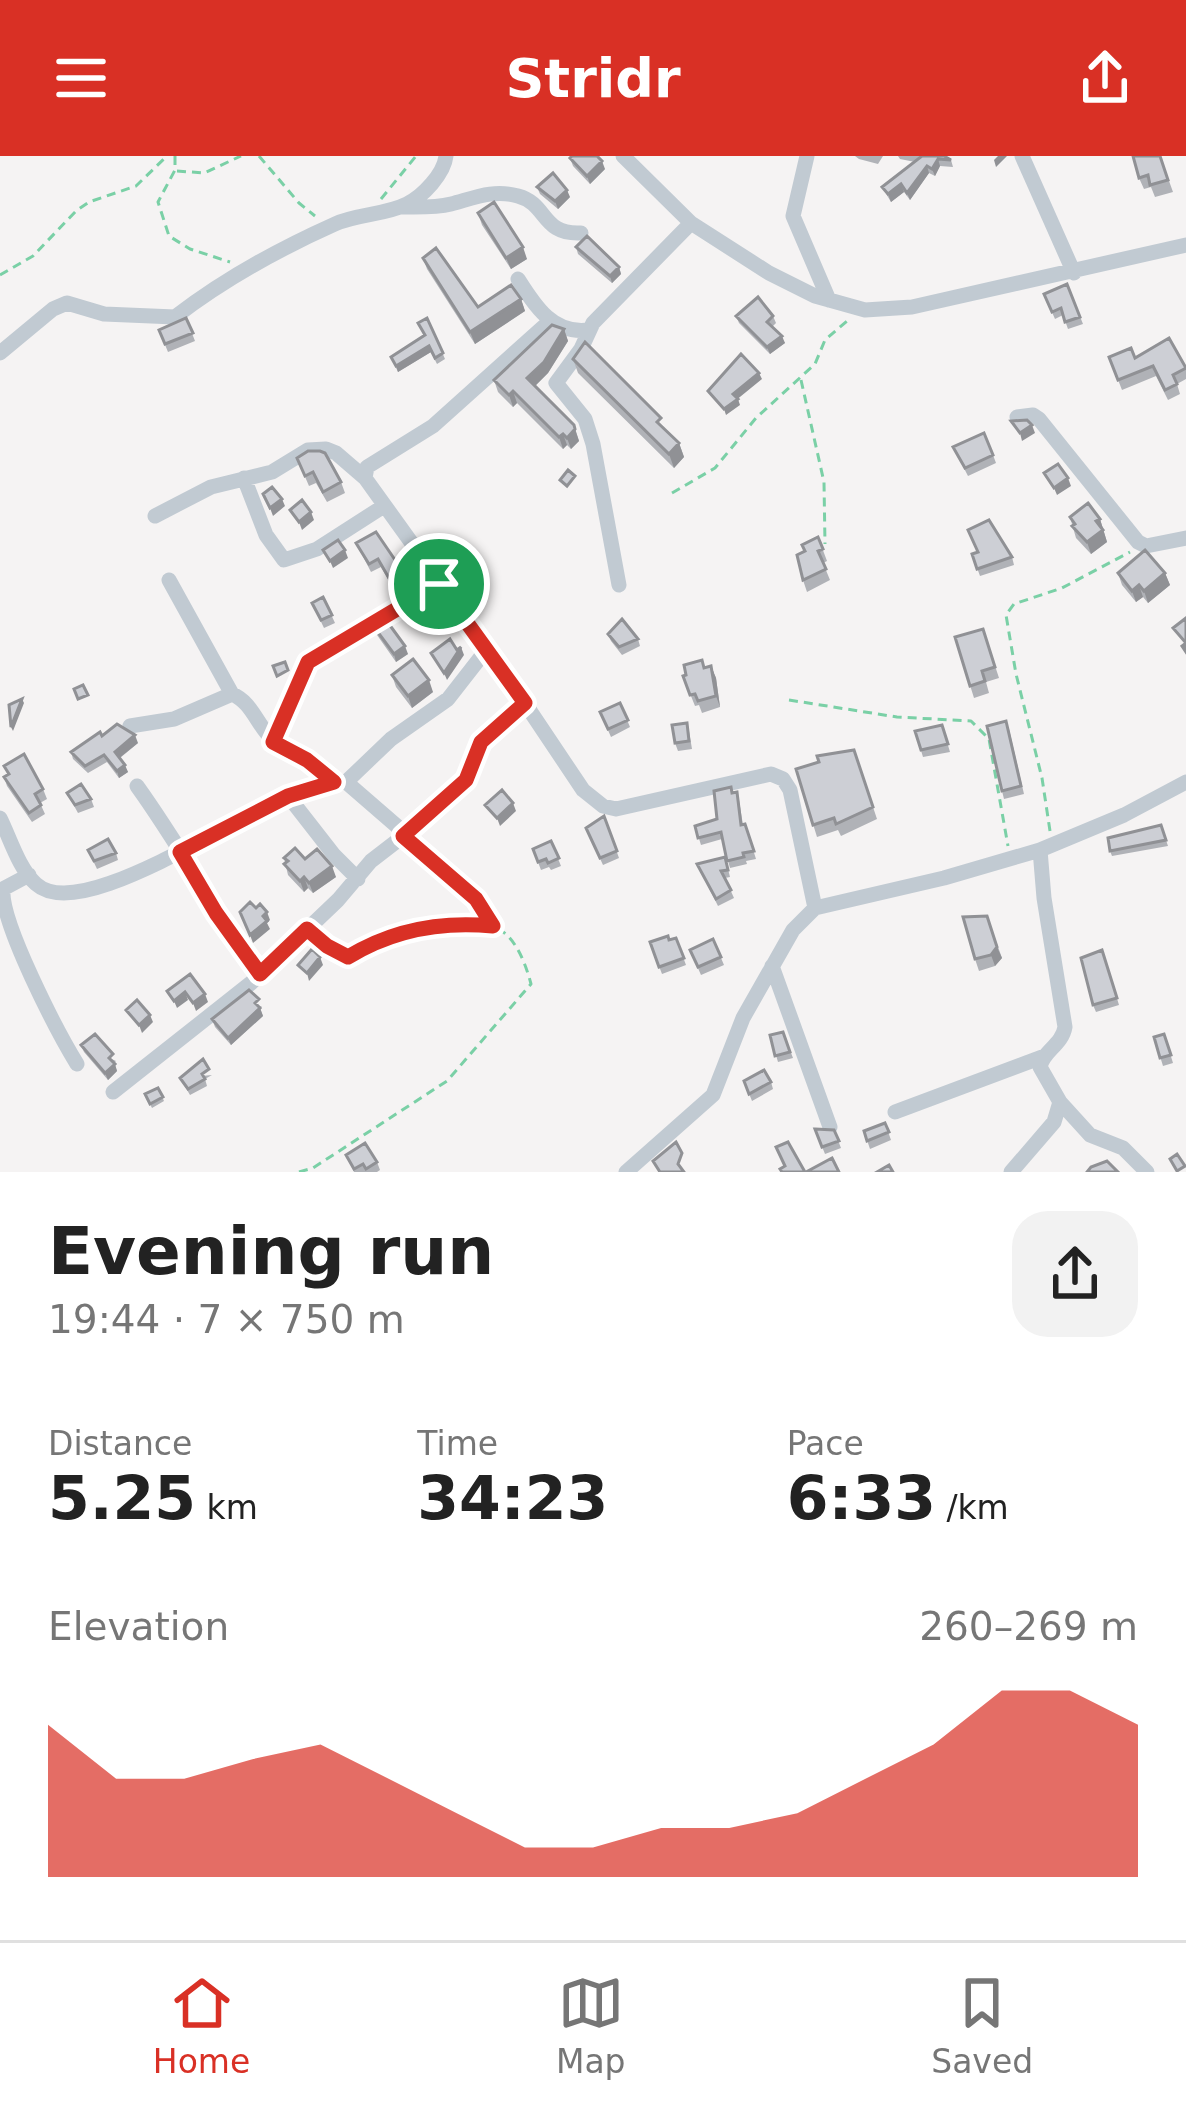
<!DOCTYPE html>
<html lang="en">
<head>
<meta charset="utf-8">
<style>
	:root { --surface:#fff; --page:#f2f2f2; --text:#222; --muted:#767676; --line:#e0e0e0; --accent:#d93025 }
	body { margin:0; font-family:"DejaVu Sans",sans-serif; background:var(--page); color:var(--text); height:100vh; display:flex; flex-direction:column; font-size:45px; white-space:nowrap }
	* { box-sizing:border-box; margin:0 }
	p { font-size:39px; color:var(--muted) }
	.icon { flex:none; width:66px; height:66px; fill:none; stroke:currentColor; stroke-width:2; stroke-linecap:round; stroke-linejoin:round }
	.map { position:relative; height:1016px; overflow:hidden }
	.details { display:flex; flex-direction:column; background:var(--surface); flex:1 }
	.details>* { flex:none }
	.pin { position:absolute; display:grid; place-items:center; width:102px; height:102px; color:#fff; margin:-51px; border:6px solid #fff; border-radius:50%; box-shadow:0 3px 12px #0007 }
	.round { display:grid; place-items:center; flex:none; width:126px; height:126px; border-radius:36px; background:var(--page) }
	.headline { display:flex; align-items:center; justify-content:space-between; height:204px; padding:0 48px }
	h1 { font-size:66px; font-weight:800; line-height:90px }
	.stats { display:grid; grid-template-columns:repeat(3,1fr); gap:18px; height:204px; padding:12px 48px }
	.stats div { display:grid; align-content:center }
	.stats b { font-size:60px; font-weight:800 }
	.stats small { font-size:33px; font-weight:400 }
	.stats p { font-size:33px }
	.chart { height:336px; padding:24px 48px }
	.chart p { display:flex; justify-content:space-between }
	.chart svg { width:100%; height:216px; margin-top:12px; fill:var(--accent); opacity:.7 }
	header { display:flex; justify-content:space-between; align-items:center; height:156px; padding:0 48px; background:var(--accent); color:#fff; font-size:54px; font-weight:800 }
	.tabs { display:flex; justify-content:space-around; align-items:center; height:168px; border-top:3px solid var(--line); background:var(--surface); font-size:33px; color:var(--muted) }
	.tabs a { display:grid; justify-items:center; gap:6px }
	.tabs .selected { color:var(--accent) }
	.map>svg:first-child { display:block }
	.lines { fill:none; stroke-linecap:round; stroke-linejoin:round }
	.path { stroke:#7ad0a6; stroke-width:3; stroke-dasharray:9 6; stroke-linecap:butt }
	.minor { stroke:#c1cad2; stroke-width:15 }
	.wall { fill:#b0b2b7 }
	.shaded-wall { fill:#909195 }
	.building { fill:#cdcfd5; stroke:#909195; stroke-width:3 }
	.route-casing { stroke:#fff; stroke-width:24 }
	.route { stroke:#d93025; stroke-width:15 }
</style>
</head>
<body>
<header><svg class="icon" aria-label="menu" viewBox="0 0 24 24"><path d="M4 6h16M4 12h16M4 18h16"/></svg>Stridr<svg class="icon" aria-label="share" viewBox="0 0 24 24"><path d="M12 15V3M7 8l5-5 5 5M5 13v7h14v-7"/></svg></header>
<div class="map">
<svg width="1186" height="1016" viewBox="0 0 1186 1016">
	<rect width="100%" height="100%" fill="#f5f3f3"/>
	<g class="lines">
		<path class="path" d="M175,0V14L158,46L169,80L190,93L230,106
			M259,0L299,47L315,60
			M177,15L204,17L241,0
			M381,43L416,0
			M0,119L33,100L76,55L89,46L136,30L167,0
			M801,224L824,326L825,388
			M672,337L715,312L756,262L815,208L825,184L847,165
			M789,544L897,561L971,565L989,583L1008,690
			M1050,675L1042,622L1016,518L1006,459L1014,448L1062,432L1130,396
			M414,689L476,743L491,767
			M299,1016L313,1012L447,925L531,828C526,809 516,781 497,772C458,754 382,781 348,801L317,782"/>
		<path class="minor" d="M623,0L691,67L769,117L815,140L865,154L912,151L1186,89
			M807,0L793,60L829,144
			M1022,0L1074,117
			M402,51C418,51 435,52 451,48C474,42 493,33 518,40C548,48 541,79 581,77
			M518,123C535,150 553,179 589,174
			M551,164L433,270L367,311L365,322L500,510L583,634L603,650L616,653L771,618L783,623L790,634L815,752
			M0,197L53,153L67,147L104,158L175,161C223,124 279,93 335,68C357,58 385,59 407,48C423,40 444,18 446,0
			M1017,261L1033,259L1039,263L1138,386L1146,390L1186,382
			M244,322L266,379L284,404L317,393L384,350
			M155,360L211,331L272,316L308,294L326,293L336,297L365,322
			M169,424L232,538
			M619,429L593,288L585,263L556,227L581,193L593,167L691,67
			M130,570L174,563L232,538C251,546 256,566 270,581C283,596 316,610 334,626
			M273,586L308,506L439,428
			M346,626L391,583L448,543L487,493
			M137,630C181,691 216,757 260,818
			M288,640L334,699L358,723
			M0,662C10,682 19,713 36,728C88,775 276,624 346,626L406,678L466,624L481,586L525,547
			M29,719L3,733C0,766 58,877 77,908
			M772,810L830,971
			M113,936L251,827L338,744L371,705L406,678
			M1060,946L1090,979L1123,992L1147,1016
			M895,956L1042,901
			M626,1016L713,939L743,862L793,774L815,752L944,722L1040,694L1124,659L1186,626
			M1011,1016L1054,966L1060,946L1040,911C1043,895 1062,889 1065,871L1044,742L1040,694"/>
	</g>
	<path class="wall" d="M855,0H883L878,8L859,3Z
		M898,0H944L951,4L953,11L940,10L935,20L929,17L910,44L904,36L891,46L882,31L915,6L900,3Z
		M1160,0L1173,36L1155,41L1151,31L1144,33L1139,22Z
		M570,2L605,13L590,28L573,10Z
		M537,31L570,41L558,53L540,38Z
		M478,57L527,103L511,113L482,69Z
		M576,91L619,111L621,118L612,127L578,98Z
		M423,102L478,151L521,143L525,155L475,188L427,113Z
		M1067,128L1083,168L1068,173L1063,159L1055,163L1044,138Z
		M736,160H773L776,167L772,171L785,187L770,198L739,167Z
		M186,162L195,185L168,196L159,174Z
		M427,162L445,203L437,208L431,196L398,216L391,201L424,180L418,167Z
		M564,173L568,185L548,217L535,230L574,269L579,285L571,293L567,289L563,293L517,247L513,251L498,236L494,224Z
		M1169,182L1186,213V223L1177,228L1180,238L1168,244L1156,220L1122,234L1109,201L1135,202Z
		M573,203L665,274L679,287L684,301L674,312L578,217Z
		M953,291L993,299L996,307L968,320Z
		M297,302L341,326L345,337L327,346L316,327L309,330Z
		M1070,361L1100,363L1107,386L1091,398L1076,382Z
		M818,381L827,405L823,407L830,424L807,436L803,424L805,395Z
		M356,387L408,423L410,431L397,439L381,411L371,416Z
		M972,398L1012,401L1014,409L980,420Z
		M1118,417H1165L1170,429L1148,447L1143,441L1136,446L1122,429Z
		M323,441L335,467L324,472L312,447Z
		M374,471L408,498L396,506L377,479Z
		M983,473L999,522L986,526L989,537L974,542L955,481Z
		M608,478L638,483L640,490L622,499L611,485Z
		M711,510L716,522L720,551L702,557L699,549L695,550L683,520Z
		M392,519L433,536L412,552L396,531Z
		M620,547L630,571L611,581L600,556Z
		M942,569L950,596L923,601L915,575Z
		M1009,573L1024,638L1004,643L1002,635Z
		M689,575L692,593L678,595L675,587Z
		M102,580L138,587L120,602L128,616L119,622L107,606L88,617L73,603L71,596Z
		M854,594L877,663L841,680L838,674L817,681L796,613Z
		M4,610L43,633L47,643L40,647L45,658L32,666L7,630L4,621L8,619Z
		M67,637L91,643L94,651L78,657Z
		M733,637L739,644L743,669L745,668L756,703L746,705L747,708L730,712L722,683L701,689L695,670L717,663Z
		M604,660L619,702L603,709L586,672Z
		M1161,669L1168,690L1112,700L1110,695Z
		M551,685L561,710L551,714L549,711L541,714L533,693Z
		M88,694L116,697L118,704L97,713Z
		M725,701L730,721L725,722L734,742L718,750L697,708Z
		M284,702L305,703L336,721L313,737L308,732L304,736L288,719Z
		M987,760L1002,802L995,810L979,815L975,803Z
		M676,782L686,809L662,818L650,786Z
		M713,783L724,809L701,819L690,794Z
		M1102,794L1119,849L1096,856L1093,849Z
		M262,850L260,852L263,860L231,889L215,871L212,863Z
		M783,876L793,902L778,906L770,879Z
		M1164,878L1173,907L1163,910L1154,881Z
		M81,889L116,905L114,907L117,915L108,924L84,896Z
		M212,919L205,923L207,930L190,939L180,922Z
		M744,925L771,926L773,933L752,945Z
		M158,932L164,945L152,952L145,938Z
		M885,967L891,984L870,993L864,975Z
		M815,973L834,974L841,992L825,998Z
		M346,999L377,1006L380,1014L377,1016H354Z"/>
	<path class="shaded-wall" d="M998,0H1007L996,11L994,4Z
		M938,3L940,10L935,20L932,13Z
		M602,5L605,13L590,28L587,20Z
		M927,10L929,17L910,44L907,37Z
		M901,28L904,36L891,46L888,38Z
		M567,34L570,41L558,53L555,45Z
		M523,91L527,103L511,113L506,102Z
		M619,111L621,118L612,127L610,120Z
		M521,143L525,155L475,188L470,176Z
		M564,173L568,185L548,217L531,234L527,222Z
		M782,180L785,187L770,198L767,191Z
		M429,190L431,196L398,216L396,210Z
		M759,217L762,223L735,245L733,238Z
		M513,235L517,247L513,251L509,239Z
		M738,243L740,249L726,259L724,253Z
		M1032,269L1035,277L1022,285L1020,277Z
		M575,273L579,285L571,293L567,282Z
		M563,278L567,289L563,293L559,281Z
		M679,287L684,301L674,312L669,298Z
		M1068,322L1071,330L1057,339L1054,332Z
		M282,343L285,350L273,360L270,352Z
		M311,356L314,364L302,374L299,366Z
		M1100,363L1107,386L1091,398L1087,386L1096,365Z
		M345,394L348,402L333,412L330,405Z
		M1165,417L1170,429L1148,447L1144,435Z
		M1139,429L1143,441L1136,446L1132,435Z
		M405,490L408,498L396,506L394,498Z
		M461,491L464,499L447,524L444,517Z
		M711,510L716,522L720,551L716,540Z
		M429,524L433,536L412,552L408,540Z
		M22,543L24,547L13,575L11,571Z
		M135,579L138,587L118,603L115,596Z
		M125,609L128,616L119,622L117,615Z
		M513,647L516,655L500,670L497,662Z
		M332,710L336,721L313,737L309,727Z
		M304,721L308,732L304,736L300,725Z
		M267,756L270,764L267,767L270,773L253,787L250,779Z
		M997,791L1002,802L995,810L991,799Z
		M320,801L323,809L309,825L307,817Z
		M185,836L188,844L177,852L174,845Z
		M205,838L208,846L196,855L193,847Z
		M260,852L263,860L231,889L228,882Z
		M150,859L153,866L142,877L139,869Z
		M115,908L117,915L108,924L105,917Z"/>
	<path class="building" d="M572,0H597L602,5L587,20L570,2Z
		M920,0H944L951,4L938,3L932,13L927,10L907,37L901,28L888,38L882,31L922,0Z
		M1133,0H1160L1168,24L1150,29L1148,19L1139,22Z
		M553,17L567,34L555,45L537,31Z
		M494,46L523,91L506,102L478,57Z
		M587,80L619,111L610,120L576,91Z
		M436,92L478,151L511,129L521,143L470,176L423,102Z
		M1067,128L1080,161L1065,166L1061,152L1052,156L1044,138Z
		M758,141L773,160L767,166L782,180L767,191L736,160Z
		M186,162L193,177L165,188L159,174Z
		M427,162L443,197L435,202L429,190L396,210L391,201L425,179L418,167Z
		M552,169L564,173L544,206L527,222L574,269L575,273L567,282L563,278L559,281L513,235L509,239L494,224Z
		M1169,182L1186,212L1173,219L1177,228L1165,234L1153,210L1118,224L1109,201L1131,192L1135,202Z
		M585,186L661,262L657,266L679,287L669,298L573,203Z
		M741,198L759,217L733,238L738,243L724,253L708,235Z
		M1027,264L1032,269L1020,277L1011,265Z
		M984,277L993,299L965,312L953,291Z
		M308,295H320L325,297L341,326L323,336L313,316L305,320L297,302Z
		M1058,308L1068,322L1054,332L1044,317Z
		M568,314L575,320L567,330L560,324Z
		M272,331L282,343L270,352L263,338Z
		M302,344L311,356L299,366L290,354Z
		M1088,347L1100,363L1096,365L1103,374L1087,386L1072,370L1075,368L1070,361Z
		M989,364L1012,401L977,413L972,398L978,396L968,374Z
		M376,376L408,423L394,431L378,403L369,408L356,387Z
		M818,381L823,393L818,395L826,413L803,424L797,399L805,395L802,389Z
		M338,384L345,394L330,405L323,394Z
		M1145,394L1165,417L1144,435L1139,429L1132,435L1118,417Z
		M323,441L332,459L321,464L312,447Z
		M1186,462V496L1182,490L1186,487L1173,472Z
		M622,463L638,483L619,491L608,478Z
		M386,464L405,490L394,498L374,471Z
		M983,473L995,511L982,515L985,525L970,530L955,481Z
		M450,483L457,494L461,491L444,517L431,497Z
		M413,503L429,524L408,540L392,519Z
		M702,504L704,512L711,510L716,540L698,545L695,538L690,539L683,520L686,519L684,509Z
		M285,506L288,514L277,520L273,510Z
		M83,529L88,539L78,543L74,533Z
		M22,543L11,571L9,549Z
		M620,547L628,564L608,573L600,556Z
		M1006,565L1021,630L1002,635L987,570Z
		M687,567L689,585L675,587L672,569Z
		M117,568L135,579L115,596L125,609L117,615L104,599L85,610L71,596L100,576L102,580Z
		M942,569L948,588L921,594L915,575Z
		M854,594L873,651L836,668L834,662L813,669L796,613L819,606L817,600Z
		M24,598L43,633L35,638L41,649L29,657L4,621L9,618L4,610Z
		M81,628L91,643L75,649L67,637Z
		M731,631L732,637L737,636L741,669L745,668L754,695L743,697L744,701L727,705L721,676L698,682L695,670L717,663L714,635Z
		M502,634L513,647L497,662L485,649Z
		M604,660L617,695L600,702L586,672Z
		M1161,669L1166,684L1110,695L1108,682Z
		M108,683L116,697L94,705L88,694Z
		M551,685L559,702L548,707L546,703L538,706L533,693Z
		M295,692L305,703L317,693L332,710L309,727L304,721L300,725L284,708L288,705L284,702Z
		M725,701L728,714L721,715L731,734L716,743L697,708Z
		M250,746L256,752L260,748L267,756L263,760L267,765L250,779L240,756Z
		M987,760L997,791L991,799L975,803L963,761Z
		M668,780L669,784L676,782L684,802L659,811L650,786Z
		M713,783L721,801L698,811L690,794Z
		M312,793L320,801L307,817L298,809Z
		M1102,794L1117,842L1093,849L1081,802Z
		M190,818L205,838L193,847L185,836L174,845L167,835Z
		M249,834L259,843L255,847L260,852L228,882L212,863Z
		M137,844L150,859L139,869L126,854Z
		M783,876L790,896L775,900L770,879Z
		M95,878L113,898L109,902L115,908L105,917L81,889Z
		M1164,878L1171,899L1160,902L1154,881Z
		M203,903L209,913L202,918L205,923L188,933L180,922Z
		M764,914L771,926L749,938L744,925Z
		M158,932L163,941L150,948L145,938Z
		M885,967L889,976L867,985L864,975Z
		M815,973L834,974L839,985L822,991Z
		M676,986L682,997L678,1008L684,1016H660L653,1005Z
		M788,986L805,1016H782L780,1013L785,1010L776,991Z
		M365,987L377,1006L366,1013L363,1008L354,1013L346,999Z
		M1177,998L1185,1010L1177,1015L1170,1003Z
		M832,1002L839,1016H806Z
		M1107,1005L1118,1016H1087L1091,1011Z
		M889,1009L893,1016H877Z"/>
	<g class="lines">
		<defs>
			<path id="route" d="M439,428L525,547L481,586L466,624L403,680L476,743L493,770C442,765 392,774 348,801L327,790L307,773L260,818L216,757L180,696L288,640L334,626L307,604L273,586L308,506Z"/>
		</defs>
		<use href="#route" class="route-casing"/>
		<use href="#route" class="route"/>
	</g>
</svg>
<div class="pin" style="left:439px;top:428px;background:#1e9e55"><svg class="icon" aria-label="arrive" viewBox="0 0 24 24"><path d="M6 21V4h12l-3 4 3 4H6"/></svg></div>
</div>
<section class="details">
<div class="headline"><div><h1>Evening run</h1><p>19:44 · 7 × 750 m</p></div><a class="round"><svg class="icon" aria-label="share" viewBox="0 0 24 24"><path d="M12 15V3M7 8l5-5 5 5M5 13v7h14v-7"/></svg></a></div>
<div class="stats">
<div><p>Distance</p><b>5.25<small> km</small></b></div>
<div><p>Time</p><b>34:23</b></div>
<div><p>Pace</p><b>6:33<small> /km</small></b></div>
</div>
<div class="chart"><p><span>Elevation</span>260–269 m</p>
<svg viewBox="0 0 160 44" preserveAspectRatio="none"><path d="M0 44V13L10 24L20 24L30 20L40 17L50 24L60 31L70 38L80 38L90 34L100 34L110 31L120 24L130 17L140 6L150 6L160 13V44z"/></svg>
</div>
</section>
<nav class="tabs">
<a class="selected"><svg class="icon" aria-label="home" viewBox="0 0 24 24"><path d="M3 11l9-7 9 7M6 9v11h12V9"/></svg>Home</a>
<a><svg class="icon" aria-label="map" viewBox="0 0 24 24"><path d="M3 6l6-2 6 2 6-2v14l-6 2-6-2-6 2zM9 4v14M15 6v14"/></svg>Map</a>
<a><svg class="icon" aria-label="saved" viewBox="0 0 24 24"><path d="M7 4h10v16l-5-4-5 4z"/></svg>Saved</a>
</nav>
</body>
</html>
